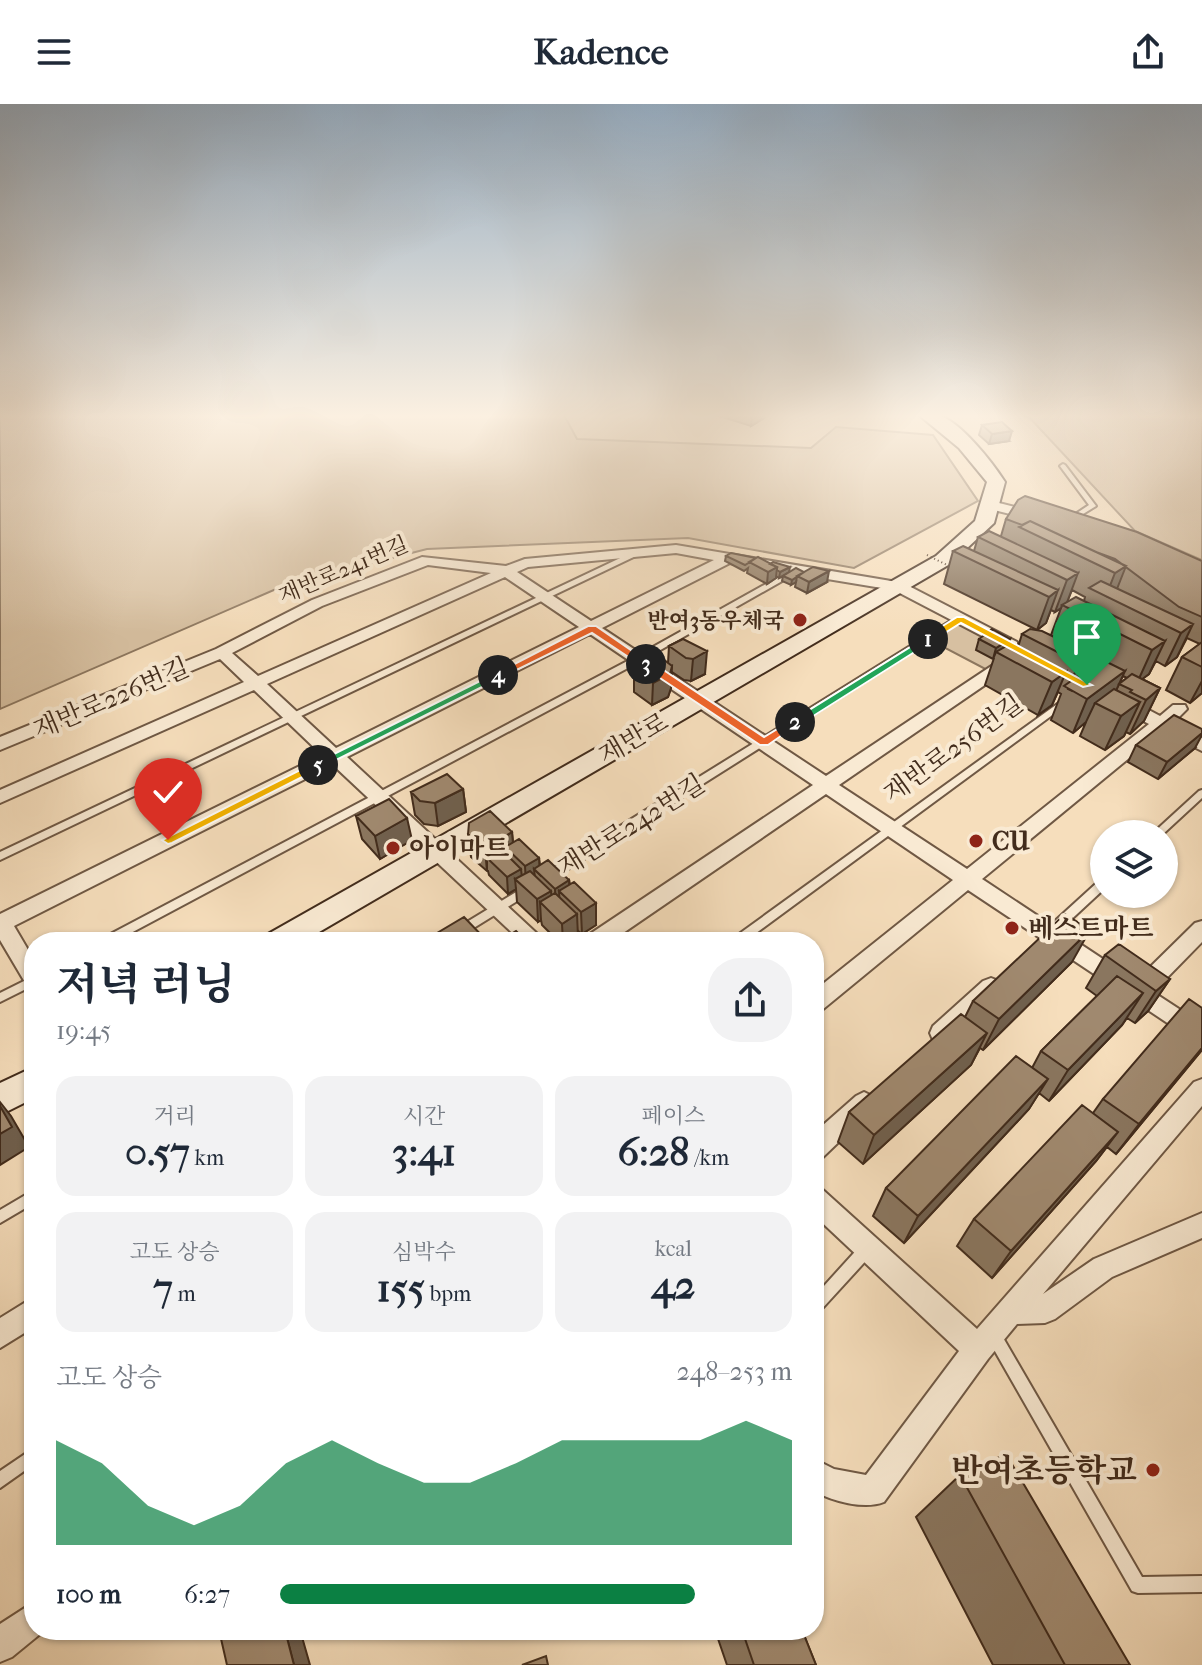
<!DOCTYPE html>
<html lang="ko">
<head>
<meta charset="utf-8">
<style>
	:root { --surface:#fff; --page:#f2f2f3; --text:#1f2937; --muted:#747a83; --accent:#0b8043 }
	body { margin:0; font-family:"IM FELL French Canon","Noto Serif KR",serif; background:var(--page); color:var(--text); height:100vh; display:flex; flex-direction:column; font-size:30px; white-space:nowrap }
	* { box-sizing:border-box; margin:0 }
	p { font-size:26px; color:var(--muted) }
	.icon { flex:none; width:44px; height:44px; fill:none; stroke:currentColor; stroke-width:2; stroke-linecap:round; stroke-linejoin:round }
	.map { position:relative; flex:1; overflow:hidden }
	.side { position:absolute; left:24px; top:828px; width:800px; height:708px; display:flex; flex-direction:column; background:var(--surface); border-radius:32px; box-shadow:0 2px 6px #0004 }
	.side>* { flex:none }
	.fabs { position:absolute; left:1090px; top:716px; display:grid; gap:16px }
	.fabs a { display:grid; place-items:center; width:88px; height:88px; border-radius:50%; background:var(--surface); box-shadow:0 2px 6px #0004; font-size:40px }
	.pin { position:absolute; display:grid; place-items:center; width:68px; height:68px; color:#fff; margin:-82px -34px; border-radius:50% 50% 50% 0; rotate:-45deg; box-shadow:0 0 8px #0007 }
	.pin .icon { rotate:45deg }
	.km { position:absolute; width:40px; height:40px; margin:-20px; border-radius:50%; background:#222; color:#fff; font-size:22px; line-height:40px; text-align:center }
	.round { display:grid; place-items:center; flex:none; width:84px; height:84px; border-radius:32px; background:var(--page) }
	.summary { display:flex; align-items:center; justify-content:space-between; height:136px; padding:0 32px }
	h1 { font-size:44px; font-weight:700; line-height:60px }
	.metrics { display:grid; grid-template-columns:repeat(3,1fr); gap:12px; height:136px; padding:8px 32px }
	.metrics div { display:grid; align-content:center; border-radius:20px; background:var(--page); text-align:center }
	.metrics b { font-size:40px; font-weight:700 }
	.metrics small { font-size:22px; font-weight:400 }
	.metrics p { font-size:22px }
	.chart { height:224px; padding:16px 32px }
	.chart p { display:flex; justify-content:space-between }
	.chart svg { width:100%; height:144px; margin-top:8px; fill:var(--accent); opacity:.7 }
	ul { padding:0 32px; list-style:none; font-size:26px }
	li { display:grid; grid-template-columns:128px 96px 1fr; align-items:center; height:60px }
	li i { height:20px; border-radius:10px; background:var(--accent) }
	header { display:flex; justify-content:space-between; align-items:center; height:104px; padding:0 32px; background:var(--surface); font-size:36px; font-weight:700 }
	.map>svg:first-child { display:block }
	.green { fill:#d7c0a1; stroke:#8c765e; stroke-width:2 }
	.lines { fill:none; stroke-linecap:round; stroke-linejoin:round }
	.service-casing { stroke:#6f5844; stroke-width:4 }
	.minor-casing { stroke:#6f5844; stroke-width:4 }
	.secondary-casing { stroke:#422c1c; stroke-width:4 }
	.service { fill:#f9ead3; fill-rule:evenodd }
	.minor { fill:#f9ead3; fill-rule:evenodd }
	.secondary { fill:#f9ead3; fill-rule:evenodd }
	.path-bridge { stroke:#422c1c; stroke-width:2; stroke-dasharray:1 3; stroke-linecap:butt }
	.wall { fill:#8a765f; stroke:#422c1c; stroke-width:2; fill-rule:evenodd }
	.shaded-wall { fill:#70604e; stroke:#422c1c; stroke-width:2 }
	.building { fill:#a0896f; stroke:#422c1c; stroke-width:2 }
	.split-1 { fill:#f5b400; stroke:#fff; stroke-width:2 }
	.split-2 { fill:#22a559; stroke:#fff; stroke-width:2 }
	.split-3 { fill:#f0652b; stroke:#fff; stroke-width:2 }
	.split-4 { fill:#f0652b; stroke:#fff; stroke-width:2 }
	.split-5 { fill:#22a559; stroke:#fff; stroke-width:2 }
	.split-6 { fill:#f5b400; stroke:#fff; stroke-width:2 }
	.poi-dot { fill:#8f2418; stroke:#f9ead3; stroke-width:3 }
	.labels { text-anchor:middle; stroke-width:8; stroke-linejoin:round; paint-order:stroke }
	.far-street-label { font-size:22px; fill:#422c1c; stroke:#f9ead3 }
	.far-poi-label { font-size:22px; font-weight:bold; fill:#422c1c; stroke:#f9ead3; text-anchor:end }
	.street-label { font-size:26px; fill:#422c1c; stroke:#f9ead3 }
	.poi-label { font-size:26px; font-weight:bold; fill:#422c1c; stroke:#f9ead3; text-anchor:start }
	.near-poi-label { font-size:32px; font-weight:bold; fill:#422c1c; stroke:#f9ead3; text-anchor:end }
</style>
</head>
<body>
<header><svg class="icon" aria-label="menu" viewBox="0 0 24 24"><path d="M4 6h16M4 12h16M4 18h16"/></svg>Kadence<svg class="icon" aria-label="share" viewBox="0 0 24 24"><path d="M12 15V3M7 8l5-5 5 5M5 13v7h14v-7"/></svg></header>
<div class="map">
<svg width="1202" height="1561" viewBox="0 0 1202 1561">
	<rect width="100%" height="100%" fill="#f6debc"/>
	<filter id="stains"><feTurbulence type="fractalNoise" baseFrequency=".0025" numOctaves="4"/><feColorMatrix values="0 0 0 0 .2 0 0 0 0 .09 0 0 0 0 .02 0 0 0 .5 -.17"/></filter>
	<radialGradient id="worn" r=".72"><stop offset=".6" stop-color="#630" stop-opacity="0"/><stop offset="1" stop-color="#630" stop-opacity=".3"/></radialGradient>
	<path class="green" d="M0,311H564L577,335L811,344L836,323L933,331L978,397L854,464L688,434L427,445L283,482L0,605Z
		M1021,311H1202V456L1135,427L1029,313Z
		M960,515L1024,548L993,569L928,535Z"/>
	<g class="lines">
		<defs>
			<path id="service" d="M1063,360L1065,361L1096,402L1070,418L1067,416L1068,415L1089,401L1060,362Z
				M635,447L642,449L0,756V748Z
				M791,466L798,468L641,557L114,838H100L101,835L635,553Z
				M957,513H963L964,515L554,774H546L545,771L546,768Z
				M1067,593L1070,594V598L744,838H731L732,835Z
				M1202,686V694L1163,730H1152L1199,687Z
				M1104,775V785L1063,823H1055L1054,820L1055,817L1100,776Z
				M526,782L530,783L531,786L530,789L451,838H438L439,835Z
				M34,872V881L0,898V889Z
				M34,1086V1099L0,1119V1106Z
				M867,1139L872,1140L874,1145L872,1150L819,1208L814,1210V1193L862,1140Z
				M993,1223L998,1225L1142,1473L1202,1472V1488L1138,1489L1132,1487L988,1235L986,1230L988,1225Z
				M34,1344V1360L0,1384V1367Z"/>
			<path id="minor" d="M991,397L1043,410L1045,413L1038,417L986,404L984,401Z
				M676,441L903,479L1017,538V544H1005L894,486L730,459L602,524L826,672L1002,555H1014V561L839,681L967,765L1149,620L1118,604L1116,600L1118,596H1130L1160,612L1173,601H1185L1187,605L1173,619L1202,634V647L1162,627L982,775L1136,877L1195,819L1202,817V838L1153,888L1202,920V942L968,786L822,906L814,909V887L953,776L826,690L610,838H584L587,832L813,681L590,530L347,653L546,838H522L333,661L14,822L34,856V883L26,880L0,836V810L322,651L254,586L0,699V686L244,578L220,555L0,646V633L216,545L312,496L422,453L506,462L525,455ZM676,449L714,456L591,517L517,468L528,463ZM428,461L491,469L258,572L232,549L322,502ZM505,473L579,523L336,644L267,580Z
				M991,874L999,877L1002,883L999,889L949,936L941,938L933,936L930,929L933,922L983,877Z
				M1202,975V1002L1043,1190L1094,1155L1202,1109V1134L1112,1173L1055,1215L1045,1219L1017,1220L988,1255L884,1398C864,1406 832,1397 814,1387V1355L834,1365L866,1371L959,1247L814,1111V1082L823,1086L977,1225L1194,978Z
				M864,988L872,992L876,999L872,1006L823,1053L814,1056V1029L856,992Z
				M34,1193V1223L0,1244V1214Z
				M34,1498V1526H45L12,1553L0,1558V1520Z"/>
			<path id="secondary" d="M919,311C924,311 933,309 938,311C961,318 992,358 1005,378L994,419L950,460L302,838H263L268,830L936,452L975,417L987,378L959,344Z
				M34,963V994L0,1011V979Z"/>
		</defs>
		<use href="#service" class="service-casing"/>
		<use href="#minor" class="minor-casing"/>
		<use href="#secondary" class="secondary-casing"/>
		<use href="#service" class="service"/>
		<use href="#minor" class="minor"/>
		<use href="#secondary" class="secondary"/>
		<path class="path-bridge" d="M927,451L951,463"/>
	</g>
	<path class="wall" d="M716,311H765L764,314L751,322Z
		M982,321L1009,337L989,340L979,331Z
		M1006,415L1202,457V589L1190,599L1166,586L1182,553L1200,540L1187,534L1177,553L1165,562L1156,557L1149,570L1142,575L1160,584L1144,617L1130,630L1126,628L1124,632L1105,646L1080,632L1086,618L1073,629L1051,616L1061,590L1058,588L1052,601L1038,611L985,581L994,554L993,555L976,546L979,535L1018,543L1022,530L1051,531L1061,504L1055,508L1051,506L1046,519L1037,526L944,480L953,447H974L978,433L1001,432ZM1072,486L1085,493L1084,497L1067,498ZM1086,553L1097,558L1079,572ZM1123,572L1127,574L1119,580L1116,586Z
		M726,452L770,460L789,468L827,478L807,489L795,483L796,478L791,481L782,477L783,472L779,474L776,472V474L767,480L747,469L748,464L744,467L725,457Z
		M683,535L705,570L691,577L684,576L672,568L671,584L668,593L652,601L634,588V565L668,559L669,542Z
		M1136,641L1195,644L1158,675L1128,658Z
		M463,685L466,708L438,722L424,720L415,711L411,688Z
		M356,712L412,736L380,755L362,735Z
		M512,728L513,738L539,754L540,761L569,776L570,780L596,821L582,830L577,826L578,833L569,838H559L542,821L541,816L538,818L517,798L516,785L508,790L489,771L488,767H487L471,753L468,730Z
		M1105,851L1170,875L1148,907L1135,919L1127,914L1122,921L1049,997L1039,989L1029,1005L904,1139L873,1112L886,1084L1032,964L1041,947L1097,892L1086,884Z
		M1072,858L983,946L980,944L971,961L863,1060L838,1038L849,1008L965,913L973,897Z
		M1202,904V946L1116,1050L1107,1043L1096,1057L992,1174L957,1142L974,1115L1093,1009L1103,995Z
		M960,1371L1130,1561H993L916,1413Z
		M715,1526H802L816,1561H727Z"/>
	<path class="shaded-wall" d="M752,311H765L764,314L751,322Z
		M1012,327L1009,337L989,340L992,330Z
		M1126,462L1113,495L1106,492L1115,469Z
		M777,463L776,474L767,480L768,468Z
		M790,463L789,468L779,474L780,468Z
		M829,467L827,478L807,489L809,478Z
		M1078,469L1066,501H1062L1061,504L1055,508L1067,476Z
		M797,472L796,478L791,481L792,476Z
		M1058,486L1046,519L1037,526L1049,493Z
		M1193,520L1177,553L1165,562L1181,529Z
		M1010,535L1006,546L996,548L993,555L996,544Z
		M1165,537L1149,570L1137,579L1152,546Z
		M707,547L705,570L691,577L693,555Z
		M1087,553L1072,587L1068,585L1079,559Z
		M672,562L671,584L668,593L652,601L653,579Z
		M1125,567L1110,600L1095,599L1086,618L1073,629L1087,595Z
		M1066,568L1052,601L1038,611L1052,578Z
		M1202,577V589L1190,599Z
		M1160,584L1144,617L1130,630L1146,596Z
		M1140,598L1124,632L1105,646L1121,612Z
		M1202,629V631L1195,644L1158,675L1167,658Z
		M463,685L466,708L438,722L435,699Z
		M407,714L412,736L380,755L375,732Z
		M512,728L514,751L505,743L506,756L487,754V767L485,745Z
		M539,754L540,771L534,765L535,774L526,779L525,762Z
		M521,765L523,782L515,775L516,785L508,790L507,773Z
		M569,776L570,797L559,787L560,805L556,807L555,785Z
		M551,787L553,809L540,798L541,816L538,818L537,795Z
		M596,799V821L582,830L581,808Z
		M577,810L578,833L569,838H563L562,820Z
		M1090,826L1072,858L983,946L999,915Z
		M1170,875L1148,907L1135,919L1156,887Z
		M1143,889L1122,921L1049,997L1068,966Z
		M987,929L971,961L863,1060L874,1031Z
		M1202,944V946L1116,1050L1139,1020Z
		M1048,975L1029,1005L904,1139L918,1112Z
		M0,998L11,1012L29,1043L0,1061Z
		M1118,1028L1096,1057L992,1174L1011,1147Z
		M285,1526H300L310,1561H294Z"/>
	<path class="building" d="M1002,318L1012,327L992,330L982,321Z
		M1025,392L1137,428L1202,457V513L1179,503L1115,455L1096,448L1030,417L1022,421L1006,415L1018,396Z
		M1030,417L1126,462L1115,469L1019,423Z
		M989,427L1078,469L1067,476L978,433Z
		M963,442L1058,486L1049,493L953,447Z
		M731,449L756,454L745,461L726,452Z
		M758,453L777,463L768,468L749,458Z
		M773,458L790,463L780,468L777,466V463L770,460Z
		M813,463L829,467L809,478L797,472Z
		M796,464L804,468L792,476L783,472Z
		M1101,477L1193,520L1181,529L1089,484Z
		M1076,493L1165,537L1152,546L1062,501Z
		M992,525L1010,535L996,544L979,535Z
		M1030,525L1042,527L1085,548L1087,553L1079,559L1022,530Z
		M683,535L707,547L693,555L686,554L669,542Z
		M1202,538V563L1182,553Z
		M1012,539L1066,568L1052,578L996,548Z
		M659,552L672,562L670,570L653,579L634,565Z
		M1098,558H1107L1125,567L1087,595L1064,582Z
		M1132,570L1160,584L1146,596L1130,588L1132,586L1119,580Z
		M1114,585L1140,598L1121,612L1095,599Z
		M1174,611L1202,625V629L1167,658L1136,641Z
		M447,670L463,685L435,699L420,697L411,688Z
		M389,695L407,714L375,732L356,712Z
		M490,707L512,728L485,745L468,730L469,719Z
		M519,735L539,754L525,762L505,743Z
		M502,746L521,765L507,773L487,754Z
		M548,756L569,776L555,785L534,765Z
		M530,767L551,787L537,795L515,775Z
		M574,778L596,799L581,808L559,787Z
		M555,789L577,810L562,820L540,798Z
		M1065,810L1090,826L999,915L973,897Z
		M464,813L488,838H422Z
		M516,827L527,838H502L500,837Z
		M277,834L281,838H270Z
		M1119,840L1170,875L1156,887L1105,851Z
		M1117,872L1143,889L1068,966L1041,947Z
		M1189,895L1202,904V944L1139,1020L1103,995Z
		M961,910L987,929L874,1031L849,1008Z
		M1016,952L1048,975L918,1112L886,1084Z
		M1082,1001L1118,1028L1011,1147L974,1115Z
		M0,1002L12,1023L0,1030Z
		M1006,1350L1130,1561H1065L960,1371Z
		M219,1526H285L294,1561H227Z
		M742,1526H802L816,1561H754Z
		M546,1552L548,1561H522Z"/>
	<linearGradient id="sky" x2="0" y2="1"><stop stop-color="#95acc1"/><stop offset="0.59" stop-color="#fbf0e1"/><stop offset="1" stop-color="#fbf0e1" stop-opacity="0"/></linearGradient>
	<rect width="1202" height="529" fill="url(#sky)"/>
	<path class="split-1" d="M957,513H964L1092,581L1083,583L961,519L932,537H925V533Z"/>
	<path class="split-2" d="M928,532L934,535L932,537L799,621L790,618Z"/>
	<path class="split-3" d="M642,557H650L764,633L792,616L801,618L768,641H760L642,562Z"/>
	<path class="split-4" d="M588,522H596L651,560L642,562L592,529L502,573L493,571Z"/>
	<path class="split-5" d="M498,568L503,571L502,573L322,663L312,661Z"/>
	<path class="split-6" d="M318,657L323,661L322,663L172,739L168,740L162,736Z"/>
	<g class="poi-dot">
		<circle cx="800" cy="516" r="8"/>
		<circle cx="976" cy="737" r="8"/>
		<circle cx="393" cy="744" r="8"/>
		<circle cx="1012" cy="824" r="8"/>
		<circle cx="1153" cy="1366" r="8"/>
	</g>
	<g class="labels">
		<g class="far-street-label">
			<text transform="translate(343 465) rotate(-23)" y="8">재반로241번길</text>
		</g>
		<g class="far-poi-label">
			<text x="784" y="524">반여3동우체국</text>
		</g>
		<g class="street-label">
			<text transform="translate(111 594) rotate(-23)" y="9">재반로226번길</text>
			<text transform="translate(633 634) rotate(-30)" y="9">재반로</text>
			<text transform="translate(953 644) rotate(-36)" y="9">재반로256번길</text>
			<text transform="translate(631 721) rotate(-32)" y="9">재반로242번길</text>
		</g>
		<g class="poi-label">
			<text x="992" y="746">CU</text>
			<text x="409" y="753">아이마트</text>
			<text x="1028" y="833">베스트마트</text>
		</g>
		<g class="near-poi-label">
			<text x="1137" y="1377">반여초등학교</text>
		</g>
	</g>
	<rect width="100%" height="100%" filter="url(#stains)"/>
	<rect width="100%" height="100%" fill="url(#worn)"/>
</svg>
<div class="fabs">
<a><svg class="icon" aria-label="layers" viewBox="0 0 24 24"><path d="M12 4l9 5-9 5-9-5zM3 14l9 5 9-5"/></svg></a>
</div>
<div class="pin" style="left:1087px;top:581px;background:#1e9e55"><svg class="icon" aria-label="arrive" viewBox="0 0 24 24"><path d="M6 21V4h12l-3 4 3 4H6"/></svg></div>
<div class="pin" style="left:168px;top:736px;background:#d93025"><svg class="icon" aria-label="check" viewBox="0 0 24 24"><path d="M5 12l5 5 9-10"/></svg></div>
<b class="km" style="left:928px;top:535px">1</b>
<b class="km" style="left:795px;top:618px">2</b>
<b class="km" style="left:646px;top:560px">3</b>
<b class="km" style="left:498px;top:571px">4</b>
<b class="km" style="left:318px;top:661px">5</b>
<section class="side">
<div class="summary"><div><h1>저녁 러닝</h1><p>19:45</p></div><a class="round"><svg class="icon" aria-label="share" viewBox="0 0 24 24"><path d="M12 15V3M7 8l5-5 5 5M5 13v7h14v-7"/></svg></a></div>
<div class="metrics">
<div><p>거리</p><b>0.57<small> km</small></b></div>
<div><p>시간</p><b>3:41</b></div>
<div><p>페이스</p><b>6:28<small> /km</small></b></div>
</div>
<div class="metrics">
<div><p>고도 상승</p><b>7<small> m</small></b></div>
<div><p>심박수</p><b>155<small> bpm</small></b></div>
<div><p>kcal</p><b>42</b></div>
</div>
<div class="chart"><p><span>고도 상승</span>248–253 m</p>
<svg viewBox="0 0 160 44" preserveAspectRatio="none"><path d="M0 44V12L10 19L20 32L30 38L40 32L50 19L60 12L70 19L80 25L90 25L100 19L110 12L120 12L130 12L140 12L150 6L160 12V44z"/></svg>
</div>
<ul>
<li><b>100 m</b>6:27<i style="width:81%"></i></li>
</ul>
</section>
</div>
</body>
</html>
